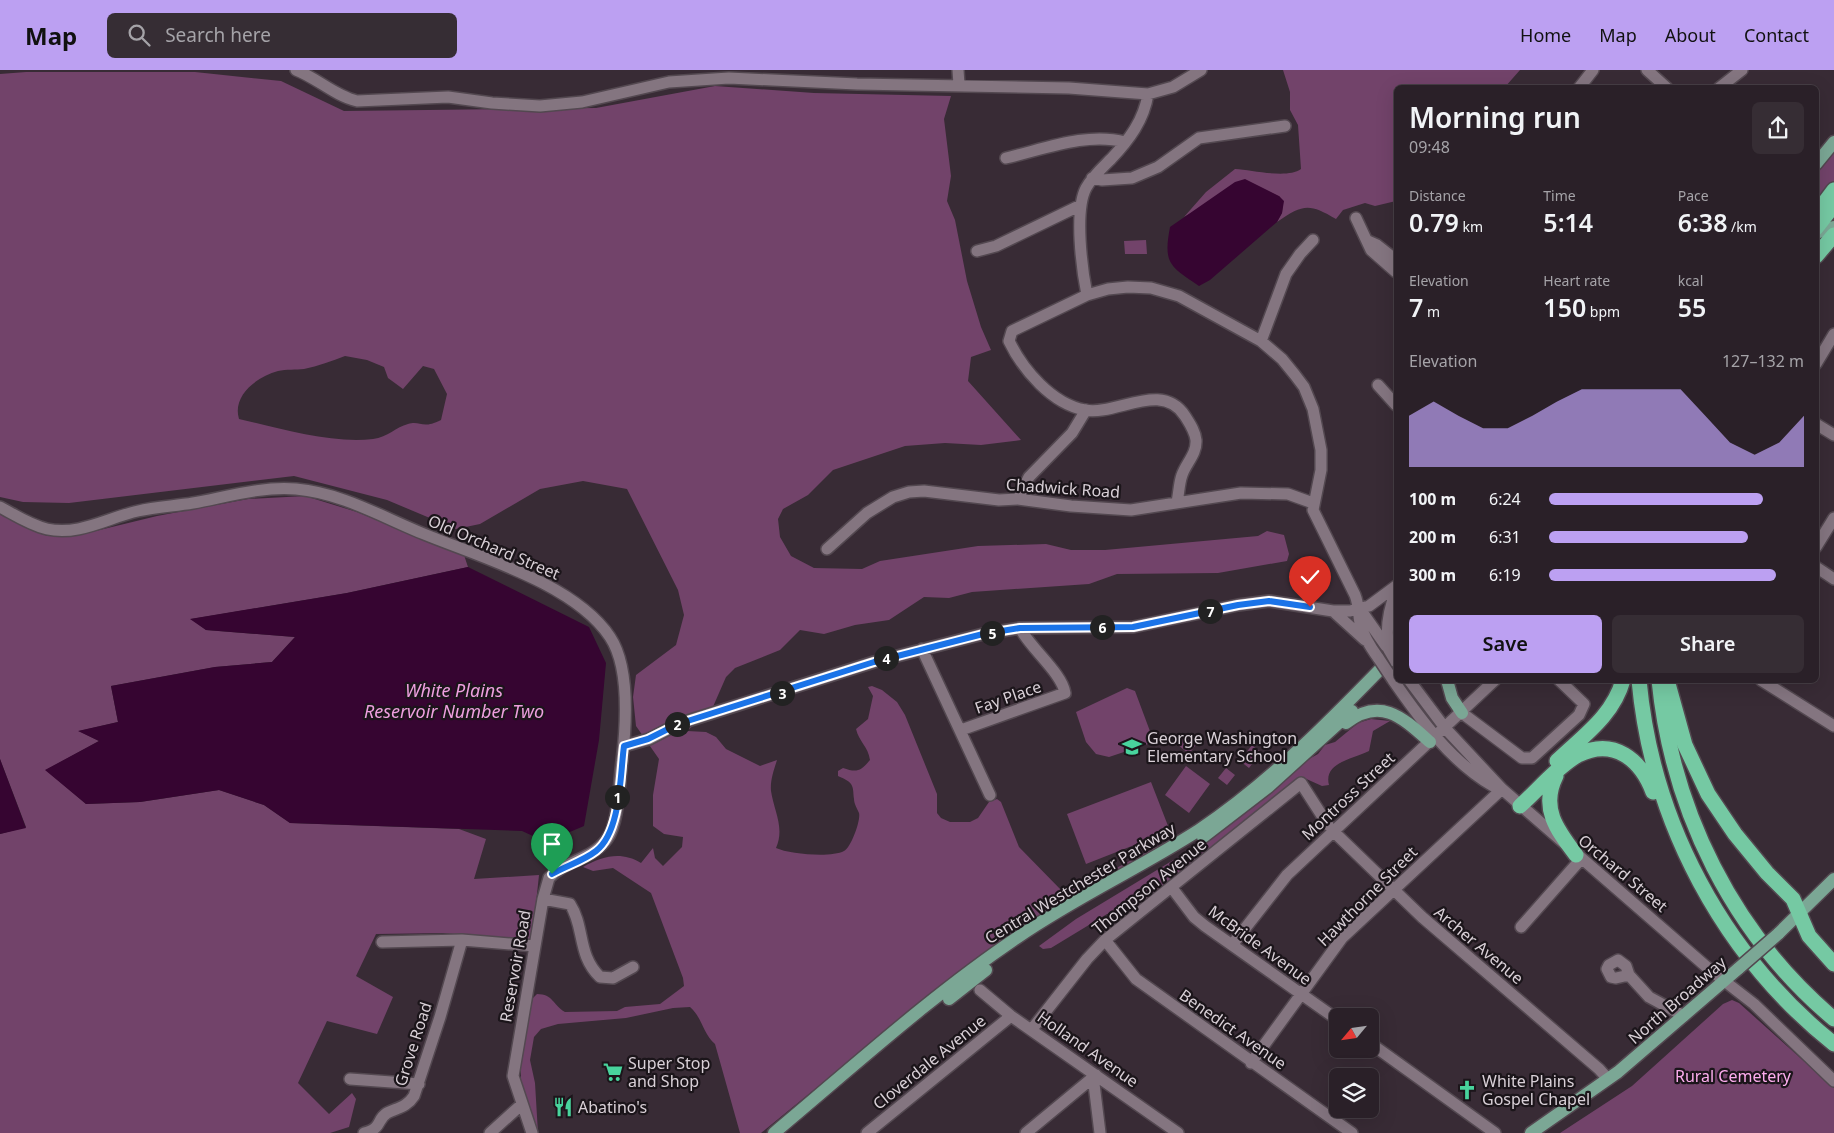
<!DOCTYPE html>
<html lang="en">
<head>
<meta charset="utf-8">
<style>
	:root { --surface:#2a2028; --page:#362d34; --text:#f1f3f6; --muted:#a5a3a8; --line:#463e45; --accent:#bca0f2 }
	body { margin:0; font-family:"Noto Sans",sans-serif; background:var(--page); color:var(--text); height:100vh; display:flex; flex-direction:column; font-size:19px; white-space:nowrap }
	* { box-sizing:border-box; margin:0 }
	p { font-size:16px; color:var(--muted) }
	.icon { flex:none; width:28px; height:28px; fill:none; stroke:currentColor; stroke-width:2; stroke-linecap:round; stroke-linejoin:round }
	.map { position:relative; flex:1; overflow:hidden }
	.drawer { position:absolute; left:1394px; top:15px; width:425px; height:598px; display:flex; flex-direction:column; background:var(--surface); border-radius:8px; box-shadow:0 5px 20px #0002,0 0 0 1px var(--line) }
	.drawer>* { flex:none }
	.needle { width:32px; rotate:241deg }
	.buttons { position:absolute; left:1329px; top:938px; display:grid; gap:10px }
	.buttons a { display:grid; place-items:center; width:50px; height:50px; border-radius:8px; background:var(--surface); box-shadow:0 5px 20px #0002,0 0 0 1px var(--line); font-size:25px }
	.pin { position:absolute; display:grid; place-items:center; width:42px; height:42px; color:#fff; margin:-51px -21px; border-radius:50% 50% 50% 0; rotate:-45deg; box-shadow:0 0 5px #0007 }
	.pin .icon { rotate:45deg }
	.km { position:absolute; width:25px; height:25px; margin:-12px; border-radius:50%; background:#222; color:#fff; font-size:14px; line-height:25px; text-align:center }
	.round { display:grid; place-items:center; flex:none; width:52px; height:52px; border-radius:8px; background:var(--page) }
	.headline { display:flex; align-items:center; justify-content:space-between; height:85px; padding:0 15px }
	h1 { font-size:28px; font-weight:600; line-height:38px }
	.metrics { display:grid; grid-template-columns:repeat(3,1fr); gap:8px; height:85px; padding:5px 15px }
	.metrics div { display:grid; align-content:center }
	.metrics b { font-size:25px; font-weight:600 }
	.metrics small { font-size:14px; font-weight:400 }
	.metrics p { font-size:14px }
	.chart { height:140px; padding:10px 15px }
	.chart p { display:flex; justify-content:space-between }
	.chart svg { width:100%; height:90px; margin-top:5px; fill:var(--accent); opacity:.7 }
	.action { display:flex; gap:10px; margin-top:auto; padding:10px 15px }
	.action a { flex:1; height:58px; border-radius:8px; background:var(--accent); color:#111; font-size:20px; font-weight:600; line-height:58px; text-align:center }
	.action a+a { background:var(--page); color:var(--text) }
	ul { padding:0 15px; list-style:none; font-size:16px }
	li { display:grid; grid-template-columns:80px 60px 1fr; align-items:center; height:38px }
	li i { height:12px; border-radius:6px; background:var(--accent) }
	header { display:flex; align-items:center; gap:30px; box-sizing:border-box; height:70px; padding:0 25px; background:var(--accent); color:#111 }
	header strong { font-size:24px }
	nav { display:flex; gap:28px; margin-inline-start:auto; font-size:18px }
	.search { width:350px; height:45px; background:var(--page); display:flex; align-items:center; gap:12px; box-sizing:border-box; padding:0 18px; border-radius:8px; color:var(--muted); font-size:19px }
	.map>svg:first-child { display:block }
	.green { fill:#72436a; fill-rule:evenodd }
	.water { fill:#360531 }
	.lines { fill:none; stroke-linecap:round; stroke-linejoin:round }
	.minor-casing { stroke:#534850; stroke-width:14 }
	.major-casing { stroke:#534850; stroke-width:15 }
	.highway-casing { stroke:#534850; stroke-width:18 }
	.minor { stroke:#847580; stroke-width:11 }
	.major { stroke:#7ba795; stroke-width:12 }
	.highway { stroke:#75c9a3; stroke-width:15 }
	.minor-bridge-casing { stroke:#534850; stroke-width:14; stroke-linecap:butt }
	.major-bridge-casing { stroke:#534850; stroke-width:15; stroke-linecap:butt }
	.minor-bridge { stroke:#847580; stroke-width:11 }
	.major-bridge { stroke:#7ba795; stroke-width:12 }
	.route-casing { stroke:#fff; stroke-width:10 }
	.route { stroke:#1a73e8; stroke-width:6 }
	.labels { text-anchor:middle; stroke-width:4.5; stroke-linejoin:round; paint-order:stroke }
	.street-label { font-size:16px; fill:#d9d0d7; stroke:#1b151a }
	.poi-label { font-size:16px; fill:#d9d0d7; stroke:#1b151a; text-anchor:start }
	.park-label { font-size:16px; fill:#fdadee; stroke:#1b151a }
	.water-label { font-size:18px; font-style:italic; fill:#ee9fdf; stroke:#1b151a }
</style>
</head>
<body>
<header>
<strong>Map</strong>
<div class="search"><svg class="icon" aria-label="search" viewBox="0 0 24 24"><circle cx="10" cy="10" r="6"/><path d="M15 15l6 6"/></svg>Search here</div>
<nav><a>Home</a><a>Map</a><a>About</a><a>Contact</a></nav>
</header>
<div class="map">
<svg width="1834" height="1063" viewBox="0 0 1834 1063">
	<rect width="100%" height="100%" fill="#382b35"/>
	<path class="green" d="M1283,0H1520L1505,17L1396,18V131L1375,136L1365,133L1343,140L1336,149C1309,133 1303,134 1277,152L1282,143L1283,131L1279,126L1199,139L1184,147L1206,122L1235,99C1253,100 1287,109 1301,99L1298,55L1290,40V22Z
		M26,2H195L281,11L344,41L596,38L715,16L814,23L951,26L944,49L951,106L947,131L955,150L967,211L981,257L991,280L971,287L968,311L1021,370L981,375L945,373L905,376L833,400L808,425L783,439L778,449L780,467L791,486L814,498L862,499L880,491L978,476L1046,474L1071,480H1105L1258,466L1267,461L1284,465L1289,484L1287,491L1218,503L1117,504L1089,514L972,522L949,528L924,527L889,550L855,555L824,564L800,560L780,580L735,598L726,607L712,639L687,661L706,662L716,667L726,679L760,696L777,690C774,700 770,710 771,721C774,741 785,758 776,778C789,784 831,788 844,781C851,778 861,750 859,743C857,738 854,734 854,729C853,723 854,719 851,714C848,710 842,708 838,706V701L843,698C857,703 861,701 870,690C868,676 859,672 856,659L868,649L873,626L868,617L872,616L882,620L897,632L905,645L937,724V743L941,748L950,752H970L978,748L989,732L997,729L1001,732L1019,777L1062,821L1078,818L1170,770L1160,780L1078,823L1057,831L1047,842L958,902L761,1063H740L715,974C703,964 702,947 690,937L673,938L626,948L558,954L541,959L534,967L530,990L535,1013L538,1063L521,1014V973L533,928L537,924C553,924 553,935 565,942L617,941L625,937L660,934L684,916L683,908L651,823L613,798L593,801L583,797C603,786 621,781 641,793L653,778L655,788L663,796L682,777L683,767L664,764L653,756V725L659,689L636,656L633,627L636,605L676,575L684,545L678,520L627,419L583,411L540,419L480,454L456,459L387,430L294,406L69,433L23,432L0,427V4ZM345,286L367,290L384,297L388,308L403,319L423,296L434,299L447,324L441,350C421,360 421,350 408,354C396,357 388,367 373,369C332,374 280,358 239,349C232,326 256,307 278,301C286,299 296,300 304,299C318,296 332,291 345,286Z
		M1834,81V112L1816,134V102Z
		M1146,170L1147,184H1125L1124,171Z
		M305,426L357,442L464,485L468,497L347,523L191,549L206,560L295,567L272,592L215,597L111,616L118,652L79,661L99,671L46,700L86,734L140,732L219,720L264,735L290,753L459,759L486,769L474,809L539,805L532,871L443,863L376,864L356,906L393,927L377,964L327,951L298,1013L329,1044L352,1023L356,1029L349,1057L330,1063H0V764L26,757L0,689V444L47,466L79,465L157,446L248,429Z
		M1127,618L1135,621L1154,672L1109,687L1096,684L1086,672L1076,642Z
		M1371,649L1390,651L1373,661L1369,681C1354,689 1323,692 1329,715L1322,716L1302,707L1296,710L1136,836L1122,843L1107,844L1051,878L1043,879L1039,876L1076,849L1223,760L1234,747L1300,694L1318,684L1325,675L1335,672L1358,653Z
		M1187,663L1198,672L1189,684L1178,675Z
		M1252,675L1261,682L1249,698L1240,691Z
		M1186,696L1210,714L1189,743L1165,725Z
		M1226,698L1235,705L1227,715L1218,708Z
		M1151,712L1170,761L1086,794L1067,744Z
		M1732,930L1739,933L1834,1018V1063H1560L1632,1016L1723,934Z"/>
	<path class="water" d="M1245,109L1279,126L1284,131L1282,143L1277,152L1210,210L1199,216C1170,196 1163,194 1170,157L1235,112Z
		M468,497L589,557L606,593L599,670L584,756L546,772L522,761L290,753L264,735L219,720L140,732L86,734L45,700L99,671L78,661L118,652L111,616L215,597L272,592L295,567L206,560L190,549L347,523Z
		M0,689L26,758L0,764Z"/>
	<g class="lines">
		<defs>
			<path id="minor" d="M296,0C317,8 335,26 357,31L448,27L492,33L540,36L582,32L669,12L729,8L857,14L1069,18L1148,24L1173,17L1201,0
				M958,0L959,15
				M1647,0L1667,18
				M1579,18L1593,0
				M1719,18L1742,0
				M1006,88C1045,79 1086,62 1125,72
				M1092,108L1102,110L1132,108L1158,97L1199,68L1285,56
				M1356,148L1371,180L1396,202
				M1368,171L1377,175L1396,190
				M977,181L996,176L1081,135
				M1087,225C1082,200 1074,141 1086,118C1092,107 1102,98 1111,89C1129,70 1144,50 1148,24
				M1261,271L1286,204L1300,184L1313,170
				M1816,294L1834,264
				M1378,315L1396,335
				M1816,354L1834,365
				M1018,429L1029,407L1072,363L1086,340
				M1177,432C1179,423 1179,413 1182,405C1186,393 1197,384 1196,370C1195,361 1190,354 1185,346C1162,310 1116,346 1085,340C1052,334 1023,300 1009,271L1012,261L1087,225L1108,219L1128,217L1151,218L1179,226L1261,271L1282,289L1295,305L1304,317L1313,339L1321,380V400L1313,440L1355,525C1359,535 1358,543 1360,553C1363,566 1371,578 1379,589
				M0,437C15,445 30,455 47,459C79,466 107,448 138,441C156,437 175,436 193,433C226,427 262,416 296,419C342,423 382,447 424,464C480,487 575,514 610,567C630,597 626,657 622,691C619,712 619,753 607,769C592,790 565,790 549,808L543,829L513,1006L532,1063
				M1816,477L1834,448
				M827,479L867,443L893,427L909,422L924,421L999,430L1018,429L1071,436L1131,440L1241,423L1288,424L1313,433
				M1816,497L1834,509
				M1360,539L1386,576
				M1333,541L1365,570
				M922,579L990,725
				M1389,580C1385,559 1388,541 1396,522
				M1393,610C1420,649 1451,692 1493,716
				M1409,610L1445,658L1502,719L1709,899L1754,934L1834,1011
				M1761,610L1834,656
				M1462,643L1522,688H1532L1579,645L1584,634L1559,610
				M961,660L1065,623C1062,603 1030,578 1020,558
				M624,676L649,669L678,654L874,592L983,564L1020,558L1133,557L1238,535L1269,531L1333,541H1350L1369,536L1396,516
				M1333,761L1422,847L1599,999L1608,1009
				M1172,818L1194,847L1205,856L1338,950
				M543,829L570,834C585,857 577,885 600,907L613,908L633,897
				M1521,857L1581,789
				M1105,870L1136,909L1352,1063
				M382,872L462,870L535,876
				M1232,875L1287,805L1495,610
				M1618,890L1626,896L1629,905L1616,908L1611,907L1607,899L1609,895Z
				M1629,905L1649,927L1684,946
				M980,920L1011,946L1178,1063
				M1032,959L1087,889L1105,870L1301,713L1328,755
				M1370,973L1495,1063
				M1251,993L1342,868L1502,719
				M1096,1005L1094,1014L1100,1063
				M350,1009L419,1014
				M364,1063C383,1058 376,1050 387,1043C397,1038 407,1037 414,1026L440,947L462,870
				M490,1063L521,1035
				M867,1063L1011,946
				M1026,1063L1096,1005"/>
			<path id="major" d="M1816,94L1834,72
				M1816,163L1834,157
				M1447,610L1452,628L1462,643
				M1346,653C1381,626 1403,648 1430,672
				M1203,767L1268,717L1352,641
				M1778,864L1834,809
				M949,929L986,900
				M774,1063C854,996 932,925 1018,867C1076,827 1140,798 1199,760C1272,711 1335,646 1396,583
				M1531,1063L1618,1002L1739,898"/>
			<path id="highway" d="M1816,144L1834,120
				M1816,158L1831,139
				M1816,186L1834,165
				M1639,610C1652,752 1723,885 1834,974
				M1659,610C1672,741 1733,864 1834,949
				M1667,610L1685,675L1708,724L1735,764L1767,803L1793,829L1809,866L1834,894
				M1557,691C1583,666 1613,646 1623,610
				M1556,706C1540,738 1557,760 1576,785
				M1520,736C1538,720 1557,697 1578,685C1614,667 1641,690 1653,722"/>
		</defs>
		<use href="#minor" class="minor-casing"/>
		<use href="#major" class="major-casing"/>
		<use href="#highway" class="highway-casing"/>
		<use href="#minor" class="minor"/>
		<use href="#major" class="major"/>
		<use href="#highway" class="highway"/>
		<defs>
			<path id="minor-bridge" d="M1389,580L1396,592
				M1379,589L1393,610"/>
			<path id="major-bridge" d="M1739,898L1778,864"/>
		</defs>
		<use href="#minor-bridge" class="minor-bridge-casing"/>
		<use href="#major-bridge" class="major-bridge-casing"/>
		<use href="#minor-bridge" class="minor-bridge"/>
		<use href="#major-bridge" class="major-bridge"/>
	</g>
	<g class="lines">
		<defs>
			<path id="route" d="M552,804C566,796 583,791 596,781C621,762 620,705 624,676L648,669L678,654L874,592L983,564L1020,558L1133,557L1238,535L1269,531L1310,537"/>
		</defs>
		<use href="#route" class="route-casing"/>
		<use href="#route" class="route"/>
	</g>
	<defs>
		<symbol id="school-bare" viewBox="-9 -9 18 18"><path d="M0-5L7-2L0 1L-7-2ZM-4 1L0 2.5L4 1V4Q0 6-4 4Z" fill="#48d49d" stroke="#1b151a" stroke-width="2.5" paint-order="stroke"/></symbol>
		<symbol id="supermarket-bare" viewBox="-9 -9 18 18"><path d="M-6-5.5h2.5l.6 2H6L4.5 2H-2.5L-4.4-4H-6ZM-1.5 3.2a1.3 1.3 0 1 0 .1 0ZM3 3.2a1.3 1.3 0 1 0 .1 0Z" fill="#48d49d" stroke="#1b151a" stroke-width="2.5" paint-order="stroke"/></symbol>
		<symbol id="church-bare" viewBox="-9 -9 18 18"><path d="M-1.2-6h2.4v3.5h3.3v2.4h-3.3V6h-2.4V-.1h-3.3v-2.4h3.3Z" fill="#48d49d" stroke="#1b151a" stroke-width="2.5" paint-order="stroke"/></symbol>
		<symbol id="restaurant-bare" viewBox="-9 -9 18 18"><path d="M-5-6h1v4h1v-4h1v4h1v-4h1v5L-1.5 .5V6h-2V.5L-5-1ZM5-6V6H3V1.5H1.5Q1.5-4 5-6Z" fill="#48d49d" stroke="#1b151a" stroke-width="2.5" paint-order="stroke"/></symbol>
	</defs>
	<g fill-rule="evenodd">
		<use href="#school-bare" x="1118" y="663" width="28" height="28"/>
		<use href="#supermarket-bare" x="599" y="988" width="28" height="28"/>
		<use href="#church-bare" x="1453" y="1006" width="28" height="28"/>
		<use href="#restaurant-bare" x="549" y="1023" width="28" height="28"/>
	</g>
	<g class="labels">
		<g class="street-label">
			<text transform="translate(1063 418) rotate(4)" y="6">Chadwick Road</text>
			<text transform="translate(494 477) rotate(23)" y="6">Old Orchard Street</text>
			<text transform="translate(1008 627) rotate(-19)" y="6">Fay Place</text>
			<text transform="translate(1348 726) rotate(-43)" y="6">Montross Street</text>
			<text transform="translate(1623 803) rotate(40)" y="6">Orchard Street</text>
			<text transform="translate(1080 813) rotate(-31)" y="6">Central Westchester Parkway</text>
			<text transform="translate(1149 816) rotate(-39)" y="6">Thompson Avenue</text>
			<text transform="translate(1367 826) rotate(-45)" y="6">Hawthorne Street</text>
			<text transform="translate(1260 875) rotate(36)" y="6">McBride Avenue</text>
			<text transform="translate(1479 875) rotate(40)" y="6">Archer Avenue</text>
			<text transform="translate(515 896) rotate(-80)" y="6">Reservoir Road</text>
			<text transform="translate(1677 930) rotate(-41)" y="6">North Broadway</text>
			<text transform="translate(1233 959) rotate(35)" y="6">Benedict Avenue</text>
			<text transform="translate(413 974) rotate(-72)" y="6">Grove Road</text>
			<text transform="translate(1088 979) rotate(35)" y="6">Holland Avenue</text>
			<text transform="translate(929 992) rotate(-39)" y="6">Cloverdale Avenue</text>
		</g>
		<g class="poi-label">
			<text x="1147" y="674">George Washington<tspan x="1147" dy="18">Elementary School</tspan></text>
			<text x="628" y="999">Super Stop<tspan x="628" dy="18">and Shop</tspan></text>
			<text x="1482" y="1017">White Plains<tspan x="1482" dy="18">Gospel Chapel</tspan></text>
			<text x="578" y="1043">Abatino's</text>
		</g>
		<g class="park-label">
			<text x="1733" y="1012">Rural Cemetery</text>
		</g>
		<g class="water-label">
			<text x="454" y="627">White Plains<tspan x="454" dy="21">Reservoir Number Two</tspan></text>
		</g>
	</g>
</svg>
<div class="buttons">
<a><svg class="needle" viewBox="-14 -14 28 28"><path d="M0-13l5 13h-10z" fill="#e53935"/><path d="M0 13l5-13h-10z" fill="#a5a3a8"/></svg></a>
<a><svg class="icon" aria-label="layers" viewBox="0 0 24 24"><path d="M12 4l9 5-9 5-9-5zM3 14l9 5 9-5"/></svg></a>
</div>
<div class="pin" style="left:552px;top:804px;background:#1e9e55"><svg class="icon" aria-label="arrive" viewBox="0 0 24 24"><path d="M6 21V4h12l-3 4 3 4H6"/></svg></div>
<div class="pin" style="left:1310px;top:537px;background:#d93025"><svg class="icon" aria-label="check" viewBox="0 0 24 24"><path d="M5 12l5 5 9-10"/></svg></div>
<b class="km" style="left:617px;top:727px">1</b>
<b class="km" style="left:677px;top:654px">2</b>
<b class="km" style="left:782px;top:623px">3</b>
<b class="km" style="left:886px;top:588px">4</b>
<b class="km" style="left:992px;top:563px">5</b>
<b class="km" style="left:1102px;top:557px">6</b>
<b class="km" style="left:1210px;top:541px">7</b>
<section class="drawer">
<div class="headline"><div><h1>Morning run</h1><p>09:48</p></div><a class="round"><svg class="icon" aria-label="share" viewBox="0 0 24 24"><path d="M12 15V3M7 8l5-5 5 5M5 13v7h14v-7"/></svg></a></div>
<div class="metrics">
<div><p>Distance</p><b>0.79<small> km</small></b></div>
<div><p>Time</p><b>5:14</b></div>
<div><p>Pace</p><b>6:38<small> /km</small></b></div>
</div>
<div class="metrics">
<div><p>Elevation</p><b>7<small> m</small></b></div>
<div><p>Heart rate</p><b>150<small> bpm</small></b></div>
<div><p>kcal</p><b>55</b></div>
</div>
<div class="chart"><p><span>Elevation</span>127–132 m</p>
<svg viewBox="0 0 160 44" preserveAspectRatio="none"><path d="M0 44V19L10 12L20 19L30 25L40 25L50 19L60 12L70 6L80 6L90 6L100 6L110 6L120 19L130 32L140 38L150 32L160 19V44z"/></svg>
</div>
<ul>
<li><b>100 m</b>6:24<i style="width:84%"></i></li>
<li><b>200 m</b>6:31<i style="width:78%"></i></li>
<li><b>300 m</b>6:19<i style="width:89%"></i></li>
</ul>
<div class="action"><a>Save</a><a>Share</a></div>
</section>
</div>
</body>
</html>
